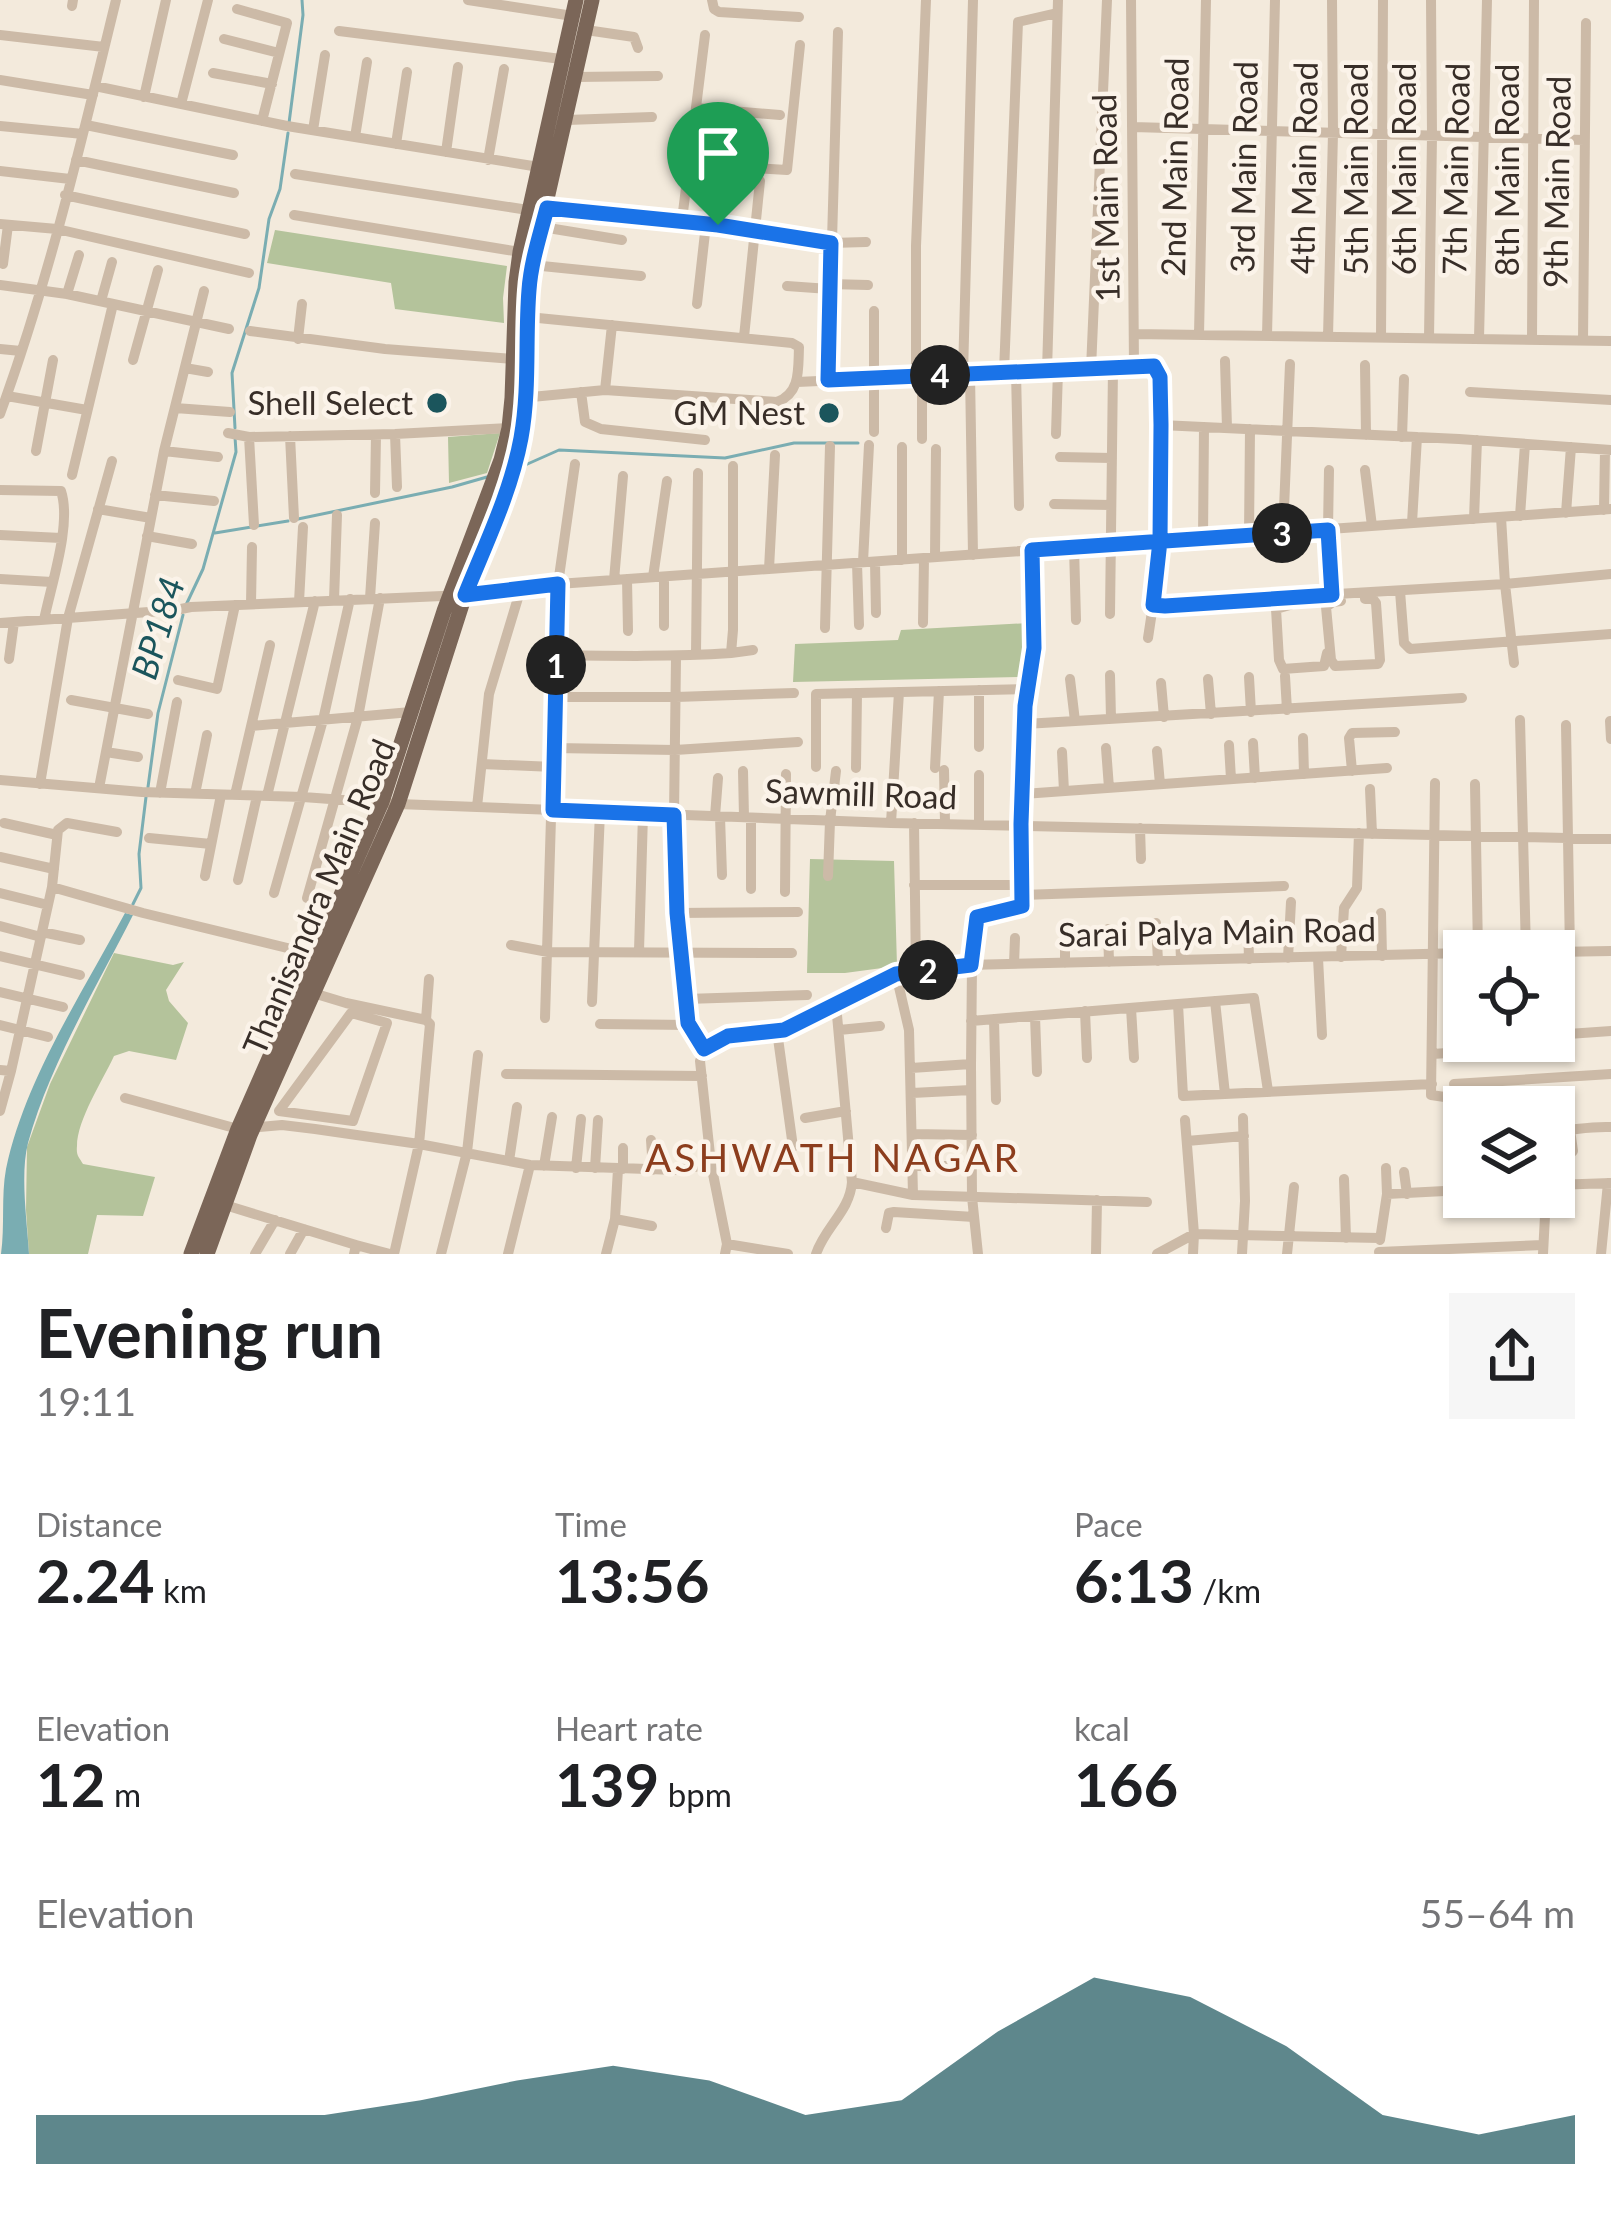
<!DOCTYPE html>
<html lang="en">
<head>
<meta charset="utf-8">
<style>
	:root { --surface:#fff; --page:#f6f6f6; --text:#202124; --muted:#757577; --accent:#1b555c }
	body { margin:0; font-family:Lato,sans-serif; background:var(--page); color:var(--text); height:100vh; display:flex; flex-direction:column; font-size:45px; white-space:nowrap }
	* { box-sizing:border-box; margin:0 }
	p { font-size:39px; color:var(--muted) }
	.icon { flex:none; width:66px; height:66px; fill:none; stroke:currentColor; stroke-width:2; stroke-linecap:round; stroke-linejoin:round }
	.map { position:relative; height:1254px; overflow:hidden }
	.details { display:flex; flex-direction:column; background:var(--surface); flex:1 }
	.details>* { flex:none }
	.buttons { position:absolute; left:1443px; top:930px; display:grid; gap:24px }
	.buttons a { display:grid; place-items:center; width:132px; height:132px; border-radius:0px; background:var(--surface); box-shadow:0 3px 9px #0004; font-size:60px }
	.pin { position:absolute; display:grid; place-items:center; width:102px; height:102px; color:#fff; margin:-123px -51px; border-radius:50% 50% 50% 0; rotate:-45deg; box-shadow:0 0 12px #0007 }
	.pin .icon { rotate:45deg }
	.km { position:absolute; width:60px; height:60px; margin:-30px; border-radius:50%; background:#222; color:#fff; font-size:33px; line-height:60px; text-align:center }
	.round { display:grid; place-items:center; flex:none; width:126px; height:126px; border-radius:0px; background:var(--page) }
	.overview { display:flex; align-items:center; justify-content:space-between; height:204px; padding:0 36px }
	h1 { font-size:66px; font-weight:700; line-height:90px }
	.figures { display:grid; grid-template-columns:repeat(3,1fr); gap:18px; height:204px; padding:12px 36px }
	.figures div { display:grid; align-content:center }
	.figures b { font-size:60px; font-weight:700 }
	.figures small { font-size:33px; font-weight:400 }
	.figures p { font-size:33px }
	.chart { height:336px; padding:24px 36px }
	.chart p { display:flex; justify-content:space-between }
	.chart svg { width:100%; height:216px; margin-top:12px; fill:var(--accent); opacity:.7 }
	.map>svg:first-child { display:block }
	.green { fill:#b4c39b }
	.water { fill:#7aadb2 }
	.lines { fill:none; stroke-linecap:round; stroke-linejoin:round }
	.stream { stroke:#7aadb2; stroke-width:3 }
	.minor { stroke:#ccbaa7; stroke-width:10 }
	.primary { stroke:#7b6658; stroke-width:15 }
	.route-casing { stroke:#fff; stroke-width:24 }
	.route { stroke:#1a73e8; stroke-width:15 }
	.poi-dot { fill:#1b555c; stroke:#fbf3e9; stroke-width:4.5 }
	.labels { text-anchor:middle; stroke-width:9; stroke-linejoin:round; paint-order:stroke }
	.street-label { font-size:33px; fill:#382e28; stroke:#fbf3e9 }
	.poi-label { font-size:33px; fill:#382e28; stroke:#fbf3e9; text-anchor:end }
	.water-label { font-size:36px; font-style:italic; fill:#1b555c; stroke:#fbf3e9 }
	.quarter-label { font-size:39px; letter-spacing:3px; fill:#8c3d1d; stroke:#fbf3e9 }
</style>
</head>
<body>
<div class="map">
<svg width="1611" height="1254" viewBox="0 0 1611 1254">
	<rect width="100%" height="100%" fill="#f3eadc"/>
	<path class="green" d="M275,230L507,266L503,298L504,323L395,309L391,283L267,263Z
		M500,433L487,473L449,483L448,437Z
		M1029,623L1019,677L793,682L795,644L898,640L901,630Z
		M810,859L894,861L897,966L845,973H807Z
		M114,953L173,965L184,962L166,990L169,1001L188,1023L176,1060L129,1051L114,1056C103,1080 77,1120 77,1146C76,1156 79,1157 83,1164L155,1177L143,1216L97,1215L88,1254H29L26,1210L27,1147L50,1084Z"/>
	<path class="water" d="M125,913L133,915C97,986 49,1066 28,1143C20,1174 27,1221 29,1254H1C5,1226 1,1196 6,1169C25,1079 82,994 125,913Z"/>
	<g class="lines">
		<path class="stream" d="M289,123L303,15L302,0
			M235,428L232,373L259,288L269,219L280,189L288,133
			M523,466L559,450L725,458L794,443H858
			M298,519L452,487L487,477
			M215,533L288,521
			M186,605L203,569L236,452L235,437
			M148,787L158,713L183,615
			M133,904L141,888L139,854L146,797"/>
		<path class="minor" d="M468,0L573,16
			M712,0L714,9L719,12L799,17
			M1131,0L1134,367
			M72,6L73,0
			M237,9L287,23L262,121
			M586,30L634,37L638,48
			M339,31L561,59
			M0,35L104,47
			M224,39L279,53
			M213,73L272,84
			M576,77L658,76
			M0,80L93,95
			M95,86L287,126L539,167
			M144,97L166,0
			M181,104L208,0
			M696,108L780,115
			M567,120L652,117
			M86,125L233,155
			M0,126L83,134
			M1133,127L1584,140
			M313,130L325,55
			M355,137L367,62
			M396,144L407,72
			M446,152L458,67
			M76,160L234,193
			M488,160L504,69
			M690,164L787,170L800,45
			M0,171L70,179
			M295,174L528,210
			M65,195L245,234
			M547,208L682,220L831,243L866,242
			M294,215L520,252
			M682,220L705,35
			M0,224L57,229L249,273
			M719,225L723,186
			M542,227L622,240
			M3,264L8,225
			M532,265L641,276
			M829,284L868,285
			M0,285L67,294L229,329
			M787,286L829,289
			M67,294L79,255
			M101,301L112,262
			M697,304L706,224
			M874,311V432
			M250,331L385,349L514,359
			M1134,334L1611,341
			M1199,335L1206,0
			M1267,336L1275,0
			M744,337L760,181
			M1328,337L1333,133L1332,0
			M1381,338L1383,0
			M1429,338L1432,136L1431,0
			M298,339L302,304
			M1479,339L1487,0
			M1532,340L1534,0
			M1583,341L1586,23
			M0,349L21,351
			M133,360L158,270
			M1225,361L1227,428
			M1365,365L1366,435
			M185,368L208,372
			M1091,369L1107,0
			M1047,371L1058,0
			M1004,372L1018,22L1057,13
			M1016,372L1019,506
			M963,374L973,0
			M970,374L973,555
			M916,376V246L926,0
			M922,376V439
			M828,380L838,32
			M797,382L1154,366L1160,377V541L1153,605L1505,584L1611,574
			M605,390L612,325
			M581,392L585,422L601,429L705,440
			M1470,392L1611,400
			M7,396L87,410
			M521,398L605,390L777,402C801,393 798,369 799,347L792,343L528,317
			M175,408L230,412
			M0,414C49,280 82,139 116,0
			M1161,425L1459,439L1611,450
			M228,433L249,437L395,434L509,428
			M395,434L397,487
			M1056,434L1058,370
			M290,436L294,518
			M249,437L254,525
			M1402,437L1404,379
			M902,447V560
			M36,451L53,360
			M164,451L218,457
			M1060,457L1112,458
			M1329,470L1328,529L1332,595
			M1365,470L1372,526
			M72,475L113,304
			M0,490L61,491C72,524 51,585 44,620
			M375,493L376,435
			M155,495L214,501
			M1054,504L1111,505
			M98,509L151,518
			M1604,510L1605,450
			M1566,513L1571,447
			M1520,516L1525,444
			M1501,517L1505,584L1514,663
			M1474,519L1477,440
			M1412,523L1417,437
			M1283,533L1290,364
			M0,535L61,538
			M1249,535L1250,429
			M147,536L192,544
			M1203,538L1204,427
			M1074,547L1076,620
			M935,557L936,449
			M863,562L869,445
			M875,562L876,613
			M857,563L859,625
			M769,569L775,455
			M653,577L667,481
			M0,579L52,582
			M627,579L628,631
			M614,580L623,476
			M1400,591L1404,643L1410,649L1611,634
			M370,598L375,523
			M334,600L337,515
			M1341,601L1333,602L1326,607L1331,660L1335,666L1378,664L1380,660L1376,603L1373,599H1365V596
			M299,602L303,527
			M251,604L252,547
			M1290,605L1276,609L1279,660L1283,669L1324,666L1327,653
			M1110,614L1113,368
			M0,623L176,610L191,607L465,595L558,584L1611,509
			M923,623L924,558
			M664,626V577
			M825,628L830,446
			M1148,638L1153,605
			M731,653L753,650
			M696,654L698,473
			M556,655C615,656 672,657 731,653L733,630V466
			M676,658L674,815L677,913L689,1023L704,1049
			M9,659L14,622
			M1110,675L1111,719
			M1285,676L1287,710
			M1249,677L1251,712
			M1070,679L1075,721
			M1208,679L1211,714
			M178,680L217,689L235,605
			M1161,683L1164,717
			M556,697H676L794,693
			M71,700L148,714
			M1520,720L1526,951
			M1610,721L1611,739
			M1025,724L1462,698
			M1566,725L1570,952
			M252,726L411,712
			M1303,738L1304,774
			M1253,743L1255,778
			M1229,745L1231,779
			M979,747V690
			M555,748L675,750L798,742
			M1106,748L1109,788
			M1157,751L1160,784
			M106,752L138,757
			M1062,752L1064,791
			M482,764L554,767
			M816,767V694L1027,689
			M856,768L857,693
			M935,768L939,691
			M944,770L945,823
			M743,771L744,817
			M1352,771L1349,738L1352,733L1395,732
			M0,780L142,792L303,797L398,804L891,823L1611,839
			M1435,783L1431,1095L1479,1102L1486,1107
			M40,784L68,618L112,461
			M1475,784L1478,951
			M99,788L164,451L204,291
			M1370,789L1372,834
			M160,793L177,702
			M195,794L207,735
			M1023,794L1387,768
			M235,795L270,645
			M267,796L315,601
			M477,807L489,694L521,588
			M715,816L718,778
			M720,817L722,875
			M4,823L57,835
			M891,823L899,692
			M914,823L916,972
			M979,824V775
			M1140,828L1141,859
			M149,838L211,844
			M0,857L54,869
			M205,876L221,795
			M828,876L830,821L836,771
			M238,880L257,796
			M914,885H1022
			M52,887L58,830L67,823L117,832
			M751,889V818
			M785,892L786,774
			M0,893L48,905
			M274,893L323,720L350,599
			M1022,895L1284,886
			M307,898L358,717L380,598
			M677,913L798,912
			M1381,913L1382,956
			M1156,923L1158,961
			M1248,924L1249,959
			M0,926L41,937
			M1108,929L1109,962
			M42,932L80,940
			M1180,934L1181,960
			M511,945L548,952L792,953
			M639,951L643,814
			M1554,952L1611,951
			M1563,952L1566,1003
			M0,956L80,975
			M1341,957L1344,908L1357,888L1359,833
			M1288,958L1291,902
			M1318,958L1322,1035
			M1065,963V932
			M1014,964L1015,938
			M896,974L909,1030L913,1195
			M0,992L63,1007
			M313,993L346,1003L426,1020L430,1024L419,1144L394,1254
			M686,999L807,995
			M1215,1001L1225,1094
			M592,1002L600,812
			M1178,1004L1254,998L1268,1091
			M1131,1008L1134,1058
			M1085,1011L1087,1058
			M351,1013L387,1023L353,1121L279,1111Z
			M1035,1016L1037,1072
			M545,1018L558,584L575,464
			M994,1019L996,1100
			M426,1020L429,979
			M971,1021L1178,1004L1183,1096L1432,1084
			M600,1024L690,1025
			M0,1025L48,1037
			M839,1030L880,1026
			M777,1031L793,1147
			M1554,1035L1611,1031
			M1432,1054L1464,1052L1479,1041
			M911,1068L971,1064
			M0,1070L11,1071L52,887L143,913L316,955
			M506,1074L702,1076
			M1454,1084L1611,1074
			M912,1093L971,1090
			M125,1098L238,1129L282,1125L315,1129L419,1144L530,1165L677,1170L711,1164L700,1061L706,1046L727,1036L784,1030L896,974L967,965L1464,953
			M0,1111L11,1071
			M805,1118L846,1111
			M1185,1120L1194,1234L1193,1254
			M1554,1131C1575,1130 1590,1126 1611,1127
			M913,1134L972,1135
			M1454,1137L1464,1136
			M651,1140L653,1170
			M1187,1141L1244,1136
			M509,1161L517,1107
			M711,1164L727,1244L725,1254
			M544,1166L552,1117
			M913,1166H972
			M576,1168L581,1119
			M595,1168L598,1120
			M1386,1168L1387,1194
			M623,1169V1148
			M1554,1169L1573,1151L1570,1130
			M1404,1172L1407,1194
			M1344,1179L1346,1238
			M852,1182L913,1195L1147,1202
			M1554,1185L1611,1183
			M225,1205L356,1245
			M615,1219L652,1226
			M886,1228L889,1213L894,1212L974,1217
			M1380,1240L1387,1194L1464,1190
			M727,1244L788,1254
			M1379,1252L1543,1245
			M255,1254L275,1220
			M290,1254L304,1229
			M354,1254L356,1245L390,1254
			M441,1254L467,1152L478,1055
			M508,1254L530,1165
			M606,1254L615,1219L618,1169
			M816,1254C825,1227 850,1211 852,1182L836,1004
			M978,1254L972,1197L971,1066L972,965L977,917L1022,906L1021,824L1025,706L1034,648L1032,550
			M1096,1254L1097,1200
			M1157,1254L1194,1234L1380,1238
			M1242,1254L1245,1201L1243,1118
			M1287,1254L1294,1187
			M1543,1254L1546,1197
			M1601,1254L1608,1183"/>
		<path class="primary" d="M191,1254L238,1129L382,802L444,611L501,460L509,428L512,398L516,282L520,252L576,0
			M207,1254L250,1135L398,804L465,595L513,474L527,398L528,317L532,265L592,0"/>
	</g>
	<g class="lines">
		<defs>
			<path id="route" d="M718,225L547,208C540,235 531,262 529,290C525,339 530,388 521,438C511,492 486,543 465,595L558,584L553,810L674,815L677,913L688,1023L704,1049L728,1036L784,1030L896,974L971,965L977,917L1022,906L1021,824L1025,706L1034,648L1032,550L1328,530L1332,595L1165,606L1153,605L1160,541L1161,425L1160,377L1154,366L828,380L831,243L718,225"/>
		</defs>
		<use href="#route" class="route-casing"/>
		<use href="#route" class="route"/>
	</g>
	<g class="poi-dot">
		<circle cx="437" cy="403" r="12"/>
		<circle cx="829" cy="413" r="12"/>
	</g>
	<g class="labels">
		<g class="street-label">
			<text transform="translate(1175 167) rotate(-89)" y="12">2nd Main Road</text>
			<text transform="translate(1244 167) rotate(-89)" y="12">3rd Main Road</text>
			<text transform="translate(1304 168) rotate(-89)" y="12">4th Main Road</text>
			<text transform="translate(1356 169) rotate(-90)" y="12">5th Main Road</text>
			<text transform="translate(1404 169) rotate(-90)" y="12">6th Main Road</text>
			<text transform="translate(1456 169) rotate(-89)" y="12">7th Main Road</text>
			<text transform="translate(1507 170) rotate(-90)" y="12">8th Main Road</text>
			<text transform="translate(1557 182) rotate(-89)" y="12">9th Main Road</text>
			<text transform="translate(1106 198) rotate(-91)" y="12">1st Main Road</text>
			<text transform="translate(861 794) rotate(2)" y="12">Sawmill Road</text>
			<text transform="translate(319 897) rotate(-67)" y="12">Thanisandra Main Road</text>
			<text transform="translate(1217 932) rotate(-1)" y="12">Sarai Palya Main Road</text>
		</g>
		<g class="poi-label">
			<text x="413" y="415">Shell Select</text>
			<text x="805" y="425">GM Nest</text>
		</g>
		<g class="water-label">
			<text transform="translate(158 628) rotate(-73)" y="13">BP184</text>
		</g>
		<g class="quarter-label">
			<text x="833" y="1172">ASHWATH NAGAR</text>
		</g>
	</g>
</svg>
<div class="buttons">
<a><svg class="icon" aria-label="locate" viewBox="0 0 24 24"><circle cx="12" cy="12" r="6"/><path d="M12 2v4M12 18v4M2 12h4M18 12h4"/></svg></a>
<a><svg class="icon" aria-label="layers" viewBox="0 0 24 24"><path d="M12 4l9 5-9 5-9-5zM3 14l9 5 9-5"/></svg></a>
</div>
<div class="pin" style="left:718px;top:225px;background:#1e9e55"><svg class="icon" aria-label="arrive" viewBox="0 0 24 24"><path d="M6 21V4h12l-3 4 3 4H6"/></svg></div>
<b class="km" style="left:556px;top:665px">1</b>
<b class="km" style="left:928px;top:970px">2</b>
<b class="km" style="left:1282px;top:533px">3</b>
<b class="km" style="left:940px;top:375px">4</b>
</div>
<section class="details">
<div class="overview"><div><h1>Evening run</h1><p>19:11</p></div><a class="round"><svg class="icon" aria-label="share" viewBox="0 0 24 24"><path d="M12 15V3M7 8l5-5 5 5M5 13v7h14v-7"/></svg></a></div>
<div class="figures">
<div><p>Distance</p><b>2.24<small> km</small></b></div>
<div><p>Time</p><b>13:56</b></div>
<div><p>Pace</p><b>6:13<small> /km</small></b></div>
</div>
<div class="figures">
<div><p>Elevation</p><b>12<small> m</small></b></div>
<div><p>Heart rate</p><b>139<small> bpm</small></b></div>
<div><p>kcal</p><b>166</b></div>
</div>
<div class="chart"><p><span>Elevation</span>55–64 m</p>
<svg viewBox="0 0 160 44" preserveAspectRatio="none"><path d="M0 44V34L10 34L20 34L30 34L40 31L50 27L60 24L70 27L80 34L90 31L100 17L110 6L120 10L130 20L140 34L150 38L160 34V44z"/></svg>
</div>
</section>
</body>
</html>
